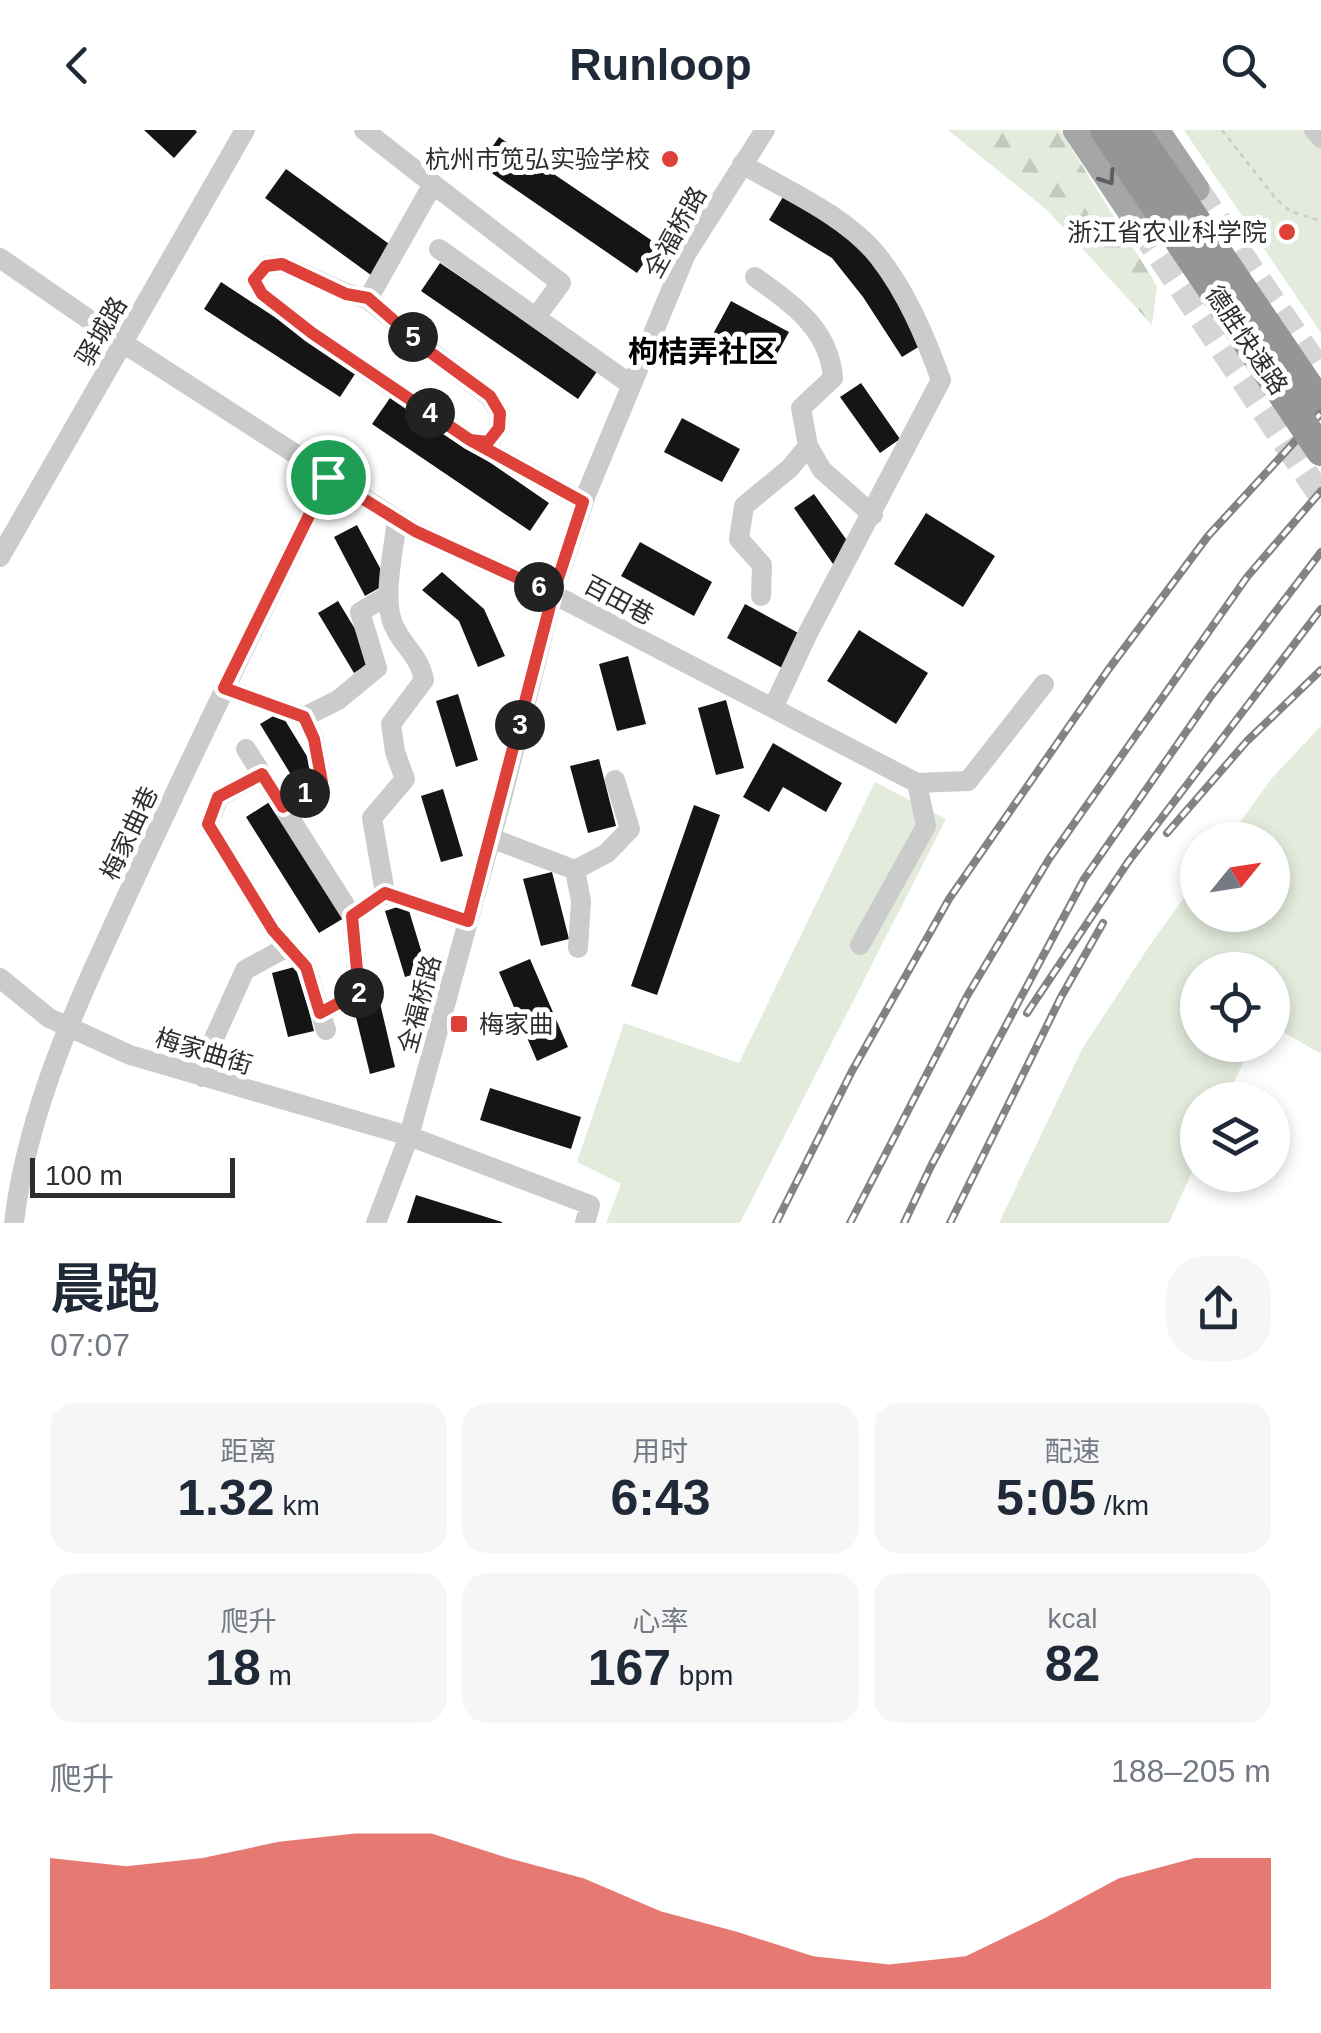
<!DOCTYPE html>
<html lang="zh">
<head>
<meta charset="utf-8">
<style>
	:root { --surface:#fff; --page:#f6f6f7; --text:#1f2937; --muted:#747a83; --accent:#dd4139 }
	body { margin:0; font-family:Helvetica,"Noto Sans SC",sans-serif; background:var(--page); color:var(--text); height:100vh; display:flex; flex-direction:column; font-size:38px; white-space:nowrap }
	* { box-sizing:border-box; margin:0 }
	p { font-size:32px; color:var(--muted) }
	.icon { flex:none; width:55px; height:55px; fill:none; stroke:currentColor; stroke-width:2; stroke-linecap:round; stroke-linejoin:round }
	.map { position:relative; height:1093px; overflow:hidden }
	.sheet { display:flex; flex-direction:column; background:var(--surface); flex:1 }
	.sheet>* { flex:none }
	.needle { width:65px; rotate:60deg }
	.controls { position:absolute; left:1180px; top:692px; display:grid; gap:20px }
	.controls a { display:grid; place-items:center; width:110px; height:110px; border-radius:50%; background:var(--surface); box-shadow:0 5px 15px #0003; font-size:50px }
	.scale { position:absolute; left:30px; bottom:25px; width:205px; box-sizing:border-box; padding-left:10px; border:5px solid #2e2e2e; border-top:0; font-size:28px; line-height:35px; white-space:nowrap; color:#2e2e2e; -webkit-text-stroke:8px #fff; paint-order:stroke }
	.pin { position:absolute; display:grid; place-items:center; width:85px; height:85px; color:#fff; margin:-42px; border:5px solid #fff; border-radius:50%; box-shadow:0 2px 10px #0007 }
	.km { position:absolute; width:50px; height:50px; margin:-25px; border-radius:50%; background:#222; color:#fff; font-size:28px; line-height:50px; text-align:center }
	.round { display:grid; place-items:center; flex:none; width:105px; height:105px; border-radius:40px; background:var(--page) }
	.overview { display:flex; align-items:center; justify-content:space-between; height:170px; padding:0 50px }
	h1 { font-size:55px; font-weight:600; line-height:75px }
	.metrics { display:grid; grid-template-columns:repeat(3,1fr); gap:15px; height:170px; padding:10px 50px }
	.metrics div { display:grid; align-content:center; border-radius:25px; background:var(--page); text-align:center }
	.metrics b { font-size:50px; font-weight:600 }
	.metrics small { font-size:28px; font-weight:400 }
	.metrics p { font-size:28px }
	.chart { height:280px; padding:20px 50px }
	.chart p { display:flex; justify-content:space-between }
	.chart svg { width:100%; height:180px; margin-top:10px; fill:var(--accent); opacity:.7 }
	header { display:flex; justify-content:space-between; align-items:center; height:130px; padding:0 50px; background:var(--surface); font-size:45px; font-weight:600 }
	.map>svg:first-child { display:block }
	.grass { fill:#e2ebdc }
	.forest { fill:url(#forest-firs) }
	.building { fill:#151515 }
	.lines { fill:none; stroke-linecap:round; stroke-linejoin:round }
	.major-tunnel { stroke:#d5d5d5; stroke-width:25; stroke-dasharray:25 12; stroke-linecap:butt }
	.path { stroke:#cbcbcb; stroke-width:2.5; stroke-dasharray:5 5; stroke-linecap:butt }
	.minor { stroke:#cbcbcb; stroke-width:20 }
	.major { stroke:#a6a6a6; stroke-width:25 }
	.highway { stroke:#959595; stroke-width:30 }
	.rail-casing { stroke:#838383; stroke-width:8 }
	.rail { stroke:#fff; stroke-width:4; stroke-dasharray:11; stroke-linecap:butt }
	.highway-bridge { stroke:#959595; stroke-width:30 }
	.oneway { stroke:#5e5e5e }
	.route-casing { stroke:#fff; stroke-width:20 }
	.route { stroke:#dd4139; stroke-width:12 }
	.poi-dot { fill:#dd4139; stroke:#fff; stroke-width:4 }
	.labels { text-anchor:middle; stroke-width:10; stroke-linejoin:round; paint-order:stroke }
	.poi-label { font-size:25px; fill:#2e2e2e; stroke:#fff; text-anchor:end }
	.street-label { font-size:25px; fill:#2e2e2e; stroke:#fff }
	.quarter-label { font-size:30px; font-weight:bold; fill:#000; stroke:#fff }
</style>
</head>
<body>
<header><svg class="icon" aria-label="back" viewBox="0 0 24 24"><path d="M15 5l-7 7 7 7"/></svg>Runloop<svg class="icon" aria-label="search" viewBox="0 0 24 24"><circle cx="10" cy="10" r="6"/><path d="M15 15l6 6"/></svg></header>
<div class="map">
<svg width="1321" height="1093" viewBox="0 0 1321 1093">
	<defs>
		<pattern id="forest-firs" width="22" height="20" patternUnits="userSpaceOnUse" patternTransform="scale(2.5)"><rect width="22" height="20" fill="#e2ebdc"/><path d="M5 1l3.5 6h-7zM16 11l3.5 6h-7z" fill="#c2cabd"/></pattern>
	</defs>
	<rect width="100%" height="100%" fill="#fff"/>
	<path class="grass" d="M1184,0H1308L1321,16V203Z
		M1321,596V924L1273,896L1272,840H1198V915H1251L1226,970H1198L1197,1031L1169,1093H999L1082,919L1152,812L1197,750L1198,785H1272V710H1227L1272,648Z
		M875,652L946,689L740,1093H606L621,1054L577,1032L624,893L739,933Z"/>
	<path class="forest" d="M948,0H1060L1157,156L1152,195L1047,80Z"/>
	<path class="building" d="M144,0H195L197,2L174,28Z
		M499,7L657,114L637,143L480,35Z
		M286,39L396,119L375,148L265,68Z
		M786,62L870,124L925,213L902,227L863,167L832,128L769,90Z
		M440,133L598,240L578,269L421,161Z
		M221,152L357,241L340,267L204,179Z
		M731,171L789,202L771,235L713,204Z
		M861,253L900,309L880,323L840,267Z
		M392,265L549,373L530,401L372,294Z
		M682,288L740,319L722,352L664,322Z
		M814,364L853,419L833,434L794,378Z
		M926,383L995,426L963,477L894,434Z
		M357,395L388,453L365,466L334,407Z
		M640,412L712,452L694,486L621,446Z
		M442,442L484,479L505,526L478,537L459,491L422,460Z
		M338,471L374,530L354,543L318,483Z
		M745,474L802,505L784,539L727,508Z
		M859,500L928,543L896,594L827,551Z
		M628,526L646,594L617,601L599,534Z
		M458,564L478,630L456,637L436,571Z
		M726,570L744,638L716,645L698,578Z
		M280,582L316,641L296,653L260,594Z
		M773,613L842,653L826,682L783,657L769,682L743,667Z
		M599,629L616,696L588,703L570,636Z
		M443,659L463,726L441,732L421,666Z
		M271,671L344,788L319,803L246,687Z
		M694,675L720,685L657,865L631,856Z
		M552,742L569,809L541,816L523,749Z
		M407,774L427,840L405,847L385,781Z
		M530,829L568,917L537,931L499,842Z
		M298,836L314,901L288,907L272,843Z
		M380,873L395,937L370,944L354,879Z
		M490,958L581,987L571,1019L480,990Z
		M416,1065L502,1092V1093H407Z"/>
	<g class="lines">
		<path class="major-tunnel" d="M1197,59L1321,242
			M1140,97L1321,366"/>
		<path class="path" d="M1222,0L1276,69L1290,81L1321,91"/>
		<path class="minor" d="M364,0L433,54L368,169
			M1314,0L1321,8
			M742,34C786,60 845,85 878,126C907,163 925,206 941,250L808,503L773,578
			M433,54L561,153L536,187
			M439,119L630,254
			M0,128L123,213L415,401L553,464L917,653
			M282,134L346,163L368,169L431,222L489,266L500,283L499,298L488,313L470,310L311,203L262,164L254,150L266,136Z
			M755,147C792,174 829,198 833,248L801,278L808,316L790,338L744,376L739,409L762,435L761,466
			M472,311L583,372
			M808,316L822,340L873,385
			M397,389C394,420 382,466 393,494C402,516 419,524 424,550L391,594L395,622L405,649L372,688L385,763L468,791
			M0,427L245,0
			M224,558L304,587
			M246,619L352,786L359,862L320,883
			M262,644L219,667L208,694L273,800L306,837L326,900
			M917,653L968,651L1044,554
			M283,677L322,652L314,609L304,587L338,570L377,538L360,482L387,466
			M491,708L575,740
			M352,786L385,763
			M860,815L926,696L917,653
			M578,818L581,771L575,740L607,723L630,699L615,650
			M0,848L49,888L130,925L409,1006L590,1075L585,1093
			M202,947L207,924L245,840L287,817
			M14,1093C28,971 86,855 137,744C199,611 263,479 328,347
			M376,1093L409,1006L502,668L553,464L586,365L686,124L765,0"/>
		<path class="major" d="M1075,0L1140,97
			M1157,0L1197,59"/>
		<path class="highway" d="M1134,0L1321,275"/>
		<defs>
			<path id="rail" d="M1167,703L1247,611L1321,540
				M1027,883L1128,732L1321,479
				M776,1093L852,941L949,769L1108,540L1208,406L1321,283
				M850,1093L967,866L1049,729L1247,447L1321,361
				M904,1093L931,1036L1084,749L1211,566L1321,422
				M950,1093L1061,867L1103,793"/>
		</defs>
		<use href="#rail" class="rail-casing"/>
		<use href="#rail" class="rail"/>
		<path class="highway-bridge" d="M1105,0L1321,321"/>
	</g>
	<defs><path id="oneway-chevron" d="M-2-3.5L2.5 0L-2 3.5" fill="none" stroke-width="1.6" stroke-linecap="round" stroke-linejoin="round" transform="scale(2.5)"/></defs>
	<use class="oneway" href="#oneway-chevron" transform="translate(1108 48) rotate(56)"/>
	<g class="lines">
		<defs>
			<path id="route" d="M328,347L224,558L304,587L314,609L322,652L283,677L262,644L218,667L208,694L273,800L306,837L320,883L359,862L352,786L385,763L468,791L553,464L583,372L470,310L312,203L262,164L254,150L266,136L282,134L346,164L368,168L430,222L490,266L500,283L499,298L488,312L470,310L583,372L553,464L415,401L328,347"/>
		</defs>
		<use href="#route" class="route-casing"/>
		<use href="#route" class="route"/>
	</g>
	<g class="poi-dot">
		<circle cx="670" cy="29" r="10"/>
		<circle cx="1287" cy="102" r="10"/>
		<rect x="449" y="884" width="20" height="20" rx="5"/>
	</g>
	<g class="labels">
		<g class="poi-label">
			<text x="650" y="38">杭州市笕弘实验学校</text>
			<text x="1267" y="111">浙江省农业科学院</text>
			<text x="479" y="903" text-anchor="start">梅家曲</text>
		</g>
		<g class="street-label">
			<text transform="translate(675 102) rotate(-61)" y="9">全福桥路</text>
			<text transform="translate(101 201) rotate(-60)" y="9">驿城路</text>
			<text transform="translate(1247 210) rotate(56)" y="9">德胜快速路</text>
			<text transform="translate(619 470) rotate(28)" y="9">百田巷</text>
			<text transform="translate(129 703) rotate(-65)" y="9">梅家曲巷</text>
			<text transform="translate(419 874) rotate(-75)" y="9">全福桥路</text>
			<text transform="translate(204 921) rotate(17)" y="9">梅家曲街</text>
		</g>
		<g class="quarter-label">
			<text x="703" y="232">枸桔弄社区</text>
		</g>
	</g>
</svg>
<div class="controls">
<a><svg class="needle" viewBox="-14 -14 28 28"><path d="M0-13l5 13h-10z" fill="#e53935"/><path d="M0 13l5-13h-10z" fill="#747a83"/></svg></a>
<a><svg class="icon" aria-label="locate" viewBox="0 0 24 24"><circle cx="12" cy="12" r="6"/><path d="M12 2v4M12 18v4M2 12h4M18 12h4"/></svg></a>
<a><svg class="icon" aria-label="layers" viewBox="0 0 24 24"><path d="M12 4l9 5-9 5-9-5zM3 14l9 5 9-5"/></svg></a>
</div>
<div class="scale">100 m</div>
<div class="pin" style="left:328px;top:347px;background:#1e9e55"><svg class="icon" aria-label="arrive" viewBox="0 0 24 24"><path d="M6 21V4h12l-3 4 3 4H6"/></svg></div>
<b class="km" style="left:305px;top:663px">1</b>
<b class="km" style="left:359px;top:863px">2</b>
<b class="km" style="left:520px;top:595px">3</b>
<b class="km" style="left:430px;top:283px">4</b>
<b class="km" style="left:413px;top:207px">5</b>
<b class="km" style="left:539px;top:457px">6</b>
</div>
<section class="sheet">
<div class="overview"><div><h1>晨跑</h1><p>07:07</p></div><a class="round"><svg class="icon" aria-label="share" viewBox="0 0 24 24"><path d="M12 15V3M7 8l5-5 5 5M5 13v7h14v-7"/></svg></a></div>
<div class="metrics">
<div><p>距离</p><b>1.32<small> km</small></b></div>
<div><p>用时</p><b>6:43</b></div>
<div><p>配速</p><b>5:05<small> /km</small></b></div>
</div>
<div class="metrics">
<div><p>爬升</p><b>18<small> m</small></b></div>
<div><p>心率</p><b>167<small> bpm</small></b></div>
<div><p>kcal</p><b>82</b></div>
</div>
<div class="chart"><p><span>爬升</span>188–205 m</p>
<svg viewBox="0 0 160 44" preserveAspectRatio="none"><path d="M0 44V12L10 14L20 12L30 8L40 6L50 6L60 12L70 17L80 25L90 30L100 36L110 38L120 36L130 27L140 17L150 12L160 12V44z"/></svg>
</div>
</section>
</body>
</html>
